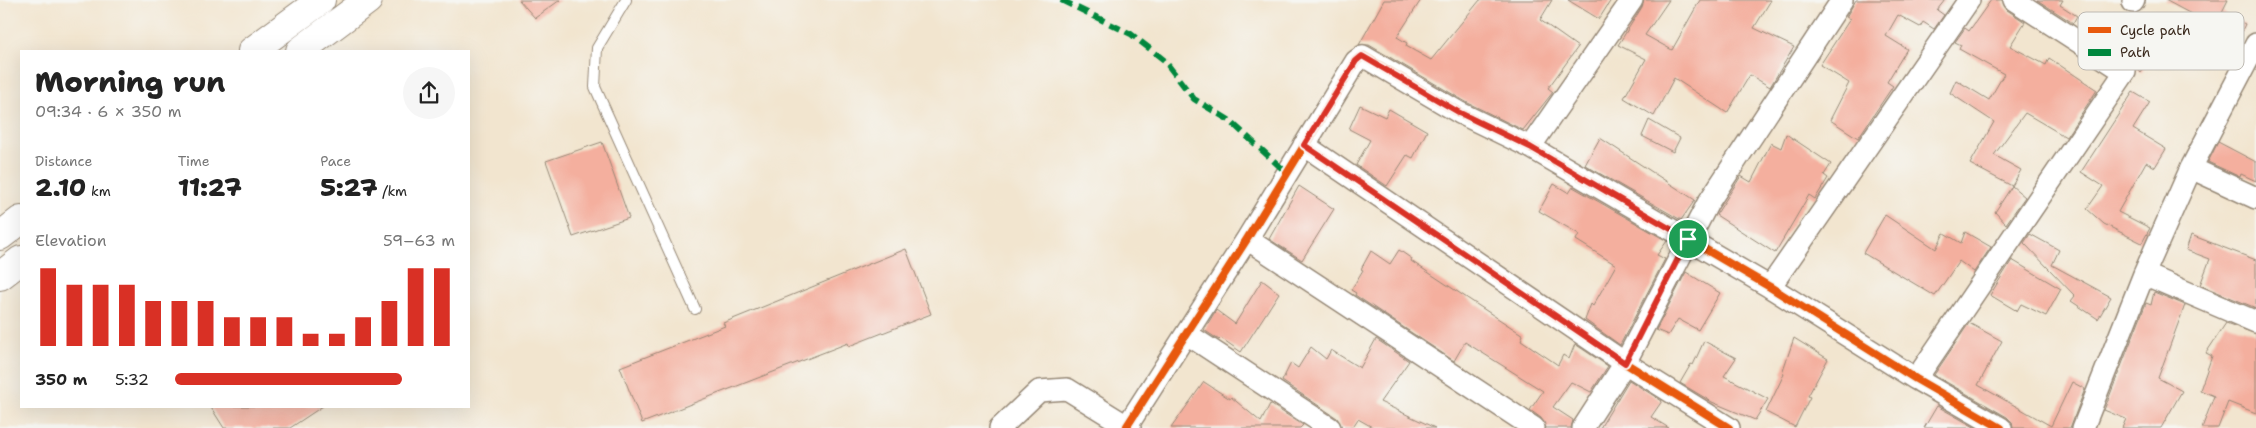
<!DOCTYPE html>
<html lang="en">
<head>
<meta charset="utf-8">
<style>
	:root { --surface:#fff; --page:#f6f6f6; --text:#222; --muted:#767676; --accent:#d93025 }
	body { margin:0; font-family:"Shantell Sans",sans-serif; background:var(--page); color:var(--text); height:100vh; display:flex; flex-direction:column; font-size:19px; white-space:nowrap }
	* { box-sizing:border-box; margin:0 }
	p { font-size:16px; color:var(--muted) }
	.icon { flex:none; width:28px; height:28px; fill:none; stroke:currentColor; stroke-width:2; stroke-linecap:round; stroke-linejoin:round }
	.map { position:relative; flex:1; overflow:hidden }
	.panel { position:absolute; left:20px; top:50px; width:450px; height:358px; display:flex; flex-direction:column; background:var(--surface); border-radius:0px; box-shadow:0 5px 20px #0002 }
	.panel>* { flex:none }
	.pin { position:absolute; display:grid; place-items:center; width:42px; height:42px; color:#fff; margin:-21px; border:2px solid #fff; border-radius:50%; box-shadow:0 1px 5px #0007 }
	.round { display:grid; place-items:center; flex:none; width:52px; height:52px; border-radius:26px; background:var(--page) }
	.overview { display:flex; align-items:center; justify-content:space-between; height:85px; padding:0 15px }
	h1 { font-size:28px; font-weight:800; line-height:38px }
	.stats { display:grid; grid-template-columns:repeat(3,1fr); gap:8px; height:85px; padding:5px 15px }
	.stats div { display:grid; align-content:center }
	.stats b { font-size:25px; font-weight:800 }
	.stats small { font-size:14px; font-weight:400 }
	.stats p { font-size:14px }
	.chart { height:140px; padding:10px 15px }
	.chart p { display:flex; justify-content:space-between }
	.chart svg { width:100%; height:90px; margin-top:5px; stroke:var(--accent); stroke-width:6 }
	ul { padding:0 15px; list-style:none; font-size:16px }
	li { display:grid; grid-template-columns:80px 60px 1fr; align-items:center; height:38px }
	li i { height:12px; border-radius:6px; background:var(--accent) }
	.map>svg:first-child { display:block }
	.building { fill:#f4af9e }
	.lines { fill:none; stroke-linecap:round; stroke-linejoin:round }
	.service-casing { stroke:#968876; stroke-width:12 }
	.minor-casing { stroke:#968876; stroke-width:24 }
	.trunk-casing { stroke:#968876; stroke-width:30 }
	.service { stroke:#fff; stroke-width:10 }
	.minor { stroke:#fff; stroke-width:21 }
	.trunk { stroke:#fff; stroke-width:28 }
	.quiet { stroke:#00873e; stroke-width:6; stroke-dasharray:12 6; stroke-linecap:butt }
	.cycleway-casing { stroke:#f6f6f2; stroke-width:11 }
	.cycleway { stroke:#e8590c; stroke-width:8 }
	.route-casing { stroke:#fff; stroke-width:10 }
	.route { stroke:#d93025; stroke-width:6 }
	.key { fill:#f6f6f2; stroke:#beb9b2; stroke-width:1 }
	.key-label { font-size:14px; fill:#3b2a1e }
</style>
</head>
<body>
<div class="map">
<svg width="2256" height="428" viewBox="0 0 2256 428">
	<rect width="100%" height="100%" fill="#f6f6f2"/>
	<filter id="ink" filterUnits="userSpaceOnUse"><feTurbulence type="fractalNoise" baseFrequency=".02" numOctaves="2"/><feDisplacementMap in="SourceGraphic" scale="10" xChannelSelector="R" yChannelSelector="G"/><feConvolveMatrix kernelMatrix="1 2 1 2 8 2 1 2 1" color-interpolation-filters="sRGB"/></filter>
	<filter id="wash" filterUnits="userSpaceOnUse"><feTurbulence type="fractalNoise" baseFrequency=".0096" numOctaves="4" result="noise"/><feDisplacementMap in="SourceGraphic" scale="20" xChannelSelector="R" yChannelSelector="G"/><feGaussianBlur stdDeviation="1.12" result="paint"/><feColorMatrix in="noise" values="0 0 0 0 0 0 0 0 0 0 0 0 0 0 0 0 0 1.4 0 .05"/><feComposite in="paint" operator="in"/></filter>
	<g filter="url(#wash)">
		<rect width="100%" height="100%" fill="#f2e5cf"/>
		<g id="blocks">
			<path class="building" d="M519,0H560L535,18Z
				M1384,0H1421L1397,37L1407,43L1406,46L1431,60L1480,0H1552L1540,20L1578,47L1548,88L1553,92L1523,130L1466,102L1369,45H1359Z
				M1568,0H1611L1599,19Z
				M1644,0H1669L1645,35L1672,50L1700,0H1771L1754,28L1794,47L1770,87L1750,75L1727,113L1674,78L1654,116L1624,98L1646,59L1618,45L1642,7Z
				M1856,0H1945L1937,10L1944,15L1934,29L1923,22L1920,27L1898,15L1886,36L1907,49L1887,82L1893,86L1858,138L1830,120L1849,83L1820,65L1850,19L1846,17Z
				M1991,0H2002L2007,10L2025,22L2010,46L2046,65L2049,58L2097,90L2066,137L2025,113L1994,155L2021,170L2012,186L1970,164L1994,122L1950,93L1956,80L1989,100L2004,74L1959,49L1961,45L1955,42L1965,28L1969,31Z
				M2037,0H2063L2060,5L2077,16L2073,23Z
				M2165,0H2228L2222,12L2245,24L2238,39Z
				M2129,27L2158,44L2141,73L2132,62L2116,51Z
				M2133,92L2150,102L2133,129L2166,149L2155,167L2146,162L2118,212L2150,228L2142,243L2104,224L2087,209L2103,186L2081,172Z
				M1360,105L1385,117L1389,109L1427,131L1413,158L1407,155L1387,186L1356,165L1370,140L1349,129Z
				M1649,120L1680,138L1673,152L1642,136Z
				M1786,134L1831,164L1824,175L1828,178L1815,199L1809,195L1775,253L1716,215L1741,176L1751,182L1771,143L1781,148Z
				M1600,138L1695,200L1681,220L1585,165Z
				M602,142L629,218L573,237L546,161Z
				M2218,142L2256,162V181L2241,174L2240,177L2208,162Z
				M1554,184L1569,193L1573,187L1667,241L1657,255L1665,259L1620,345L1585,320L1591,304L1593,306L1616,265L1576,240L1579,234L1539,211Z
				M1299,186L1334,209L1302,260L1269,239Z
				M2012,186L2025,197L2006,224L1995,212Z
				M1885,215L1936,249L1944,233L1961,243L1965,232L1991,247L1974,272L1959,261L1935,296L1863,253Z
				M2030,234L2059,250L2052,265L2111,297L2098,319L2071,301L2075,296L2024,243Z
				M2191,235L2256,260V308L2200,285L2210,259L2186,250Z
				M906,249L931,314L849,346L848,343L642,423L620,367L725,326L723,323Z
				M1399,250L1412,259L1411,261L1523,335L1521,340L1558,365L1563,355L1569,359L1575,344L1608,366L1591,392L1571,382L1553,407L1573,420L1571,428H1546L1541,418L1530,410L1543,391L1465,342L1454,361L1355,295L1356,293L1351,290L1363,270L1361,269L1371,251L1390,264Z
				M2012,260L2061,289L2046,316L2021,304L2017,311L1990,295Z
				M1686,272L1720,293L1698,330L1678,319L1668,335L1656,330Z
				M1262,280L1279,293L1241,352L1221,338L1219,340L1204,330L1216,310L1235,324Z
				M2154,292L2185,305L2158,378L2182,391L2161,428H2122L2126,419L2104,410L2146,303L2151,305Z
				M1969,323L2002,341L1978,385L2051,426L2072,382L2085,389L2070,428H2013L2012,422L2007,417L1934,375Z
				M2226,323L2256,334V413L2228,402L2218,428H2202L2214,396L2200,390L2212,356L2206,353Z
				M1794,338L1828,359L1808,396L1810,397L1795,427L1766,412L1784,374L1782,373Z
				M1376,339L1409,361L1380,402L1435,428H1374L1358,419L1352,428H1342L1337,418L1282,381L1291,363L1298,368L1311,347L1326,359L1331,350L1360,368Z
				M1704,341L1736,358L1724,376L1768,399L1755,420L1712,402L1680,383L1691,364L1693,365Z
				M1629,380L1662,401L1651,417L1669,428H1600Z
				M1204,382L1230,399L1231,397L1261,422L1270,404L1303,425L1300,428H1171Z
				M210,406H323L290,428H224Z
				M1937,406L1976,428H1924Z"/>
		</g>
	</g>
	<g filter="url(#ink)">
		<use href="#blocks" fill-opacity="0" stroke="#968876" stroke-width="1"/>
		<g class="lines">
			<defs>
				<path id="service" d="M626,0L597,48L595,87L695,309"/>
				<path id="minor" d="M2133,2L2134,0
					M1304,145L1625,363L1729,428
					M1530,147L1632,0
					M2191,168L2256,198
					M1247,239L1534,428
					M2144,274L2256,322
					M1770,287L1969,0
					M1187,334L1330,428
					M1916,379L2125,72L2014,0
					M1127,426L1247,239L1356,61L1363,56L1460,113L1530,147L1770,287L1916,379L2001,428
					M1000,428L1039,391L1067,389L1130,428
					M1583,428L1625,363L1708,203L1842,0
					M2083,428L2144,274L2191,168L2256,44"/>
				<path id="trunk" d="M252,51L321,0
					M300,51L368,0
					M0,236L21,220
					M0,276L21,260"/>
			</defs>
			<use href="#service" class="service-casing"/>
			<use href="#minor" class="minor-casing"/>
			<use href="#trunk" class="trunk-casing"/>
			<use href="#service" class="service"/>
			<use href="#minor" class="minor"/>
			<use href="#trunk" class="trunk"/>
			<path class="quiet" d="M1061,0L1131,34L1164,60L1194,99L1229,120L1287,173"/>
			<defs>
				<path id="cycleway" d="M1304,145L1625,363L1729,428
					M1127,426L1247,239L1356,61L1363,56L1460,113L1530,147L1770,287L1916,379L2001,428"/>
			</defs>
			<use href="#cycleway" class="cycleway-casing"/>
			<use href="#cycleway" class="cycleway"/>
		</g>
	</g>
	<g class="lines" filter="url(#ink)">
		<defs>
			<path id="route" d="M1362,56L1460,113L1530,147L1688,239L1625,363L1304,145L1356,61Z"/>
		</defs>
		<use href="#route" class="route-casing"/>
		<use href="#route" class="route"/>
	</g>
	<rect x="2078" y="12" width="166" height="58" rx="8" class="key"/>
	<rect x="2088" y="27" width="23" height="6" fill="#e8590c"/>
	<rect x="2088" y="49" width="23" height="7" fill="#00873e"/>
	<g class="key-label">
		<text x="2120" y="35">Cycle path</text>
		<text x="2120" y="57">Path</text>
	</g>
</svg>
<div class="pin" style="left:1688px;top:239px;background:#1e9e55"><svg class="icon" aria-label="arrive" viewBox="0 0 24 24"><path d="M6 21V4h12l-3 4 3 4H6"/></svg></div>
<section class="panel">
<div class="overview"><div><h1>Morning run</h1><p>09:34 · 6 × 350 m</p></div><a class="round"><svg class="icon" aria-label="share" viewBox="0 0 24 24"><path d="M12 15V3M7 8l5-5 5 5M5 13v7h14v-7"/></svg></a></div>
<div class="stats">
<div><p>Distance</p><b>2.10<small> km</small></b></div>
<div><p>Time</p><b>11:27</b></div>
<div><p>Pace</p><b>5:27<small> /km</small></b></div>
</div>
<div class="chart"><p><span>Elevation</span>59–63 m</p>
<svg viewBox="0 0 160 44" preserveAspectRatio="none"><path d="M5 44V6M15 44V14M25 44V14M35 44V14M45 44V22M55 44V22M65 44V22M75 44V30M85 44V30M95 44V30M105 44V38M115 44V38M125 44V30M135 44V22M145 44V6M155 44V6"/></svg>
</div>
<ul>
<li><b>350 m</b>5:32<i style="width:81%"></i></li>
</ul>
</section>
</div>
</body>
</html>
